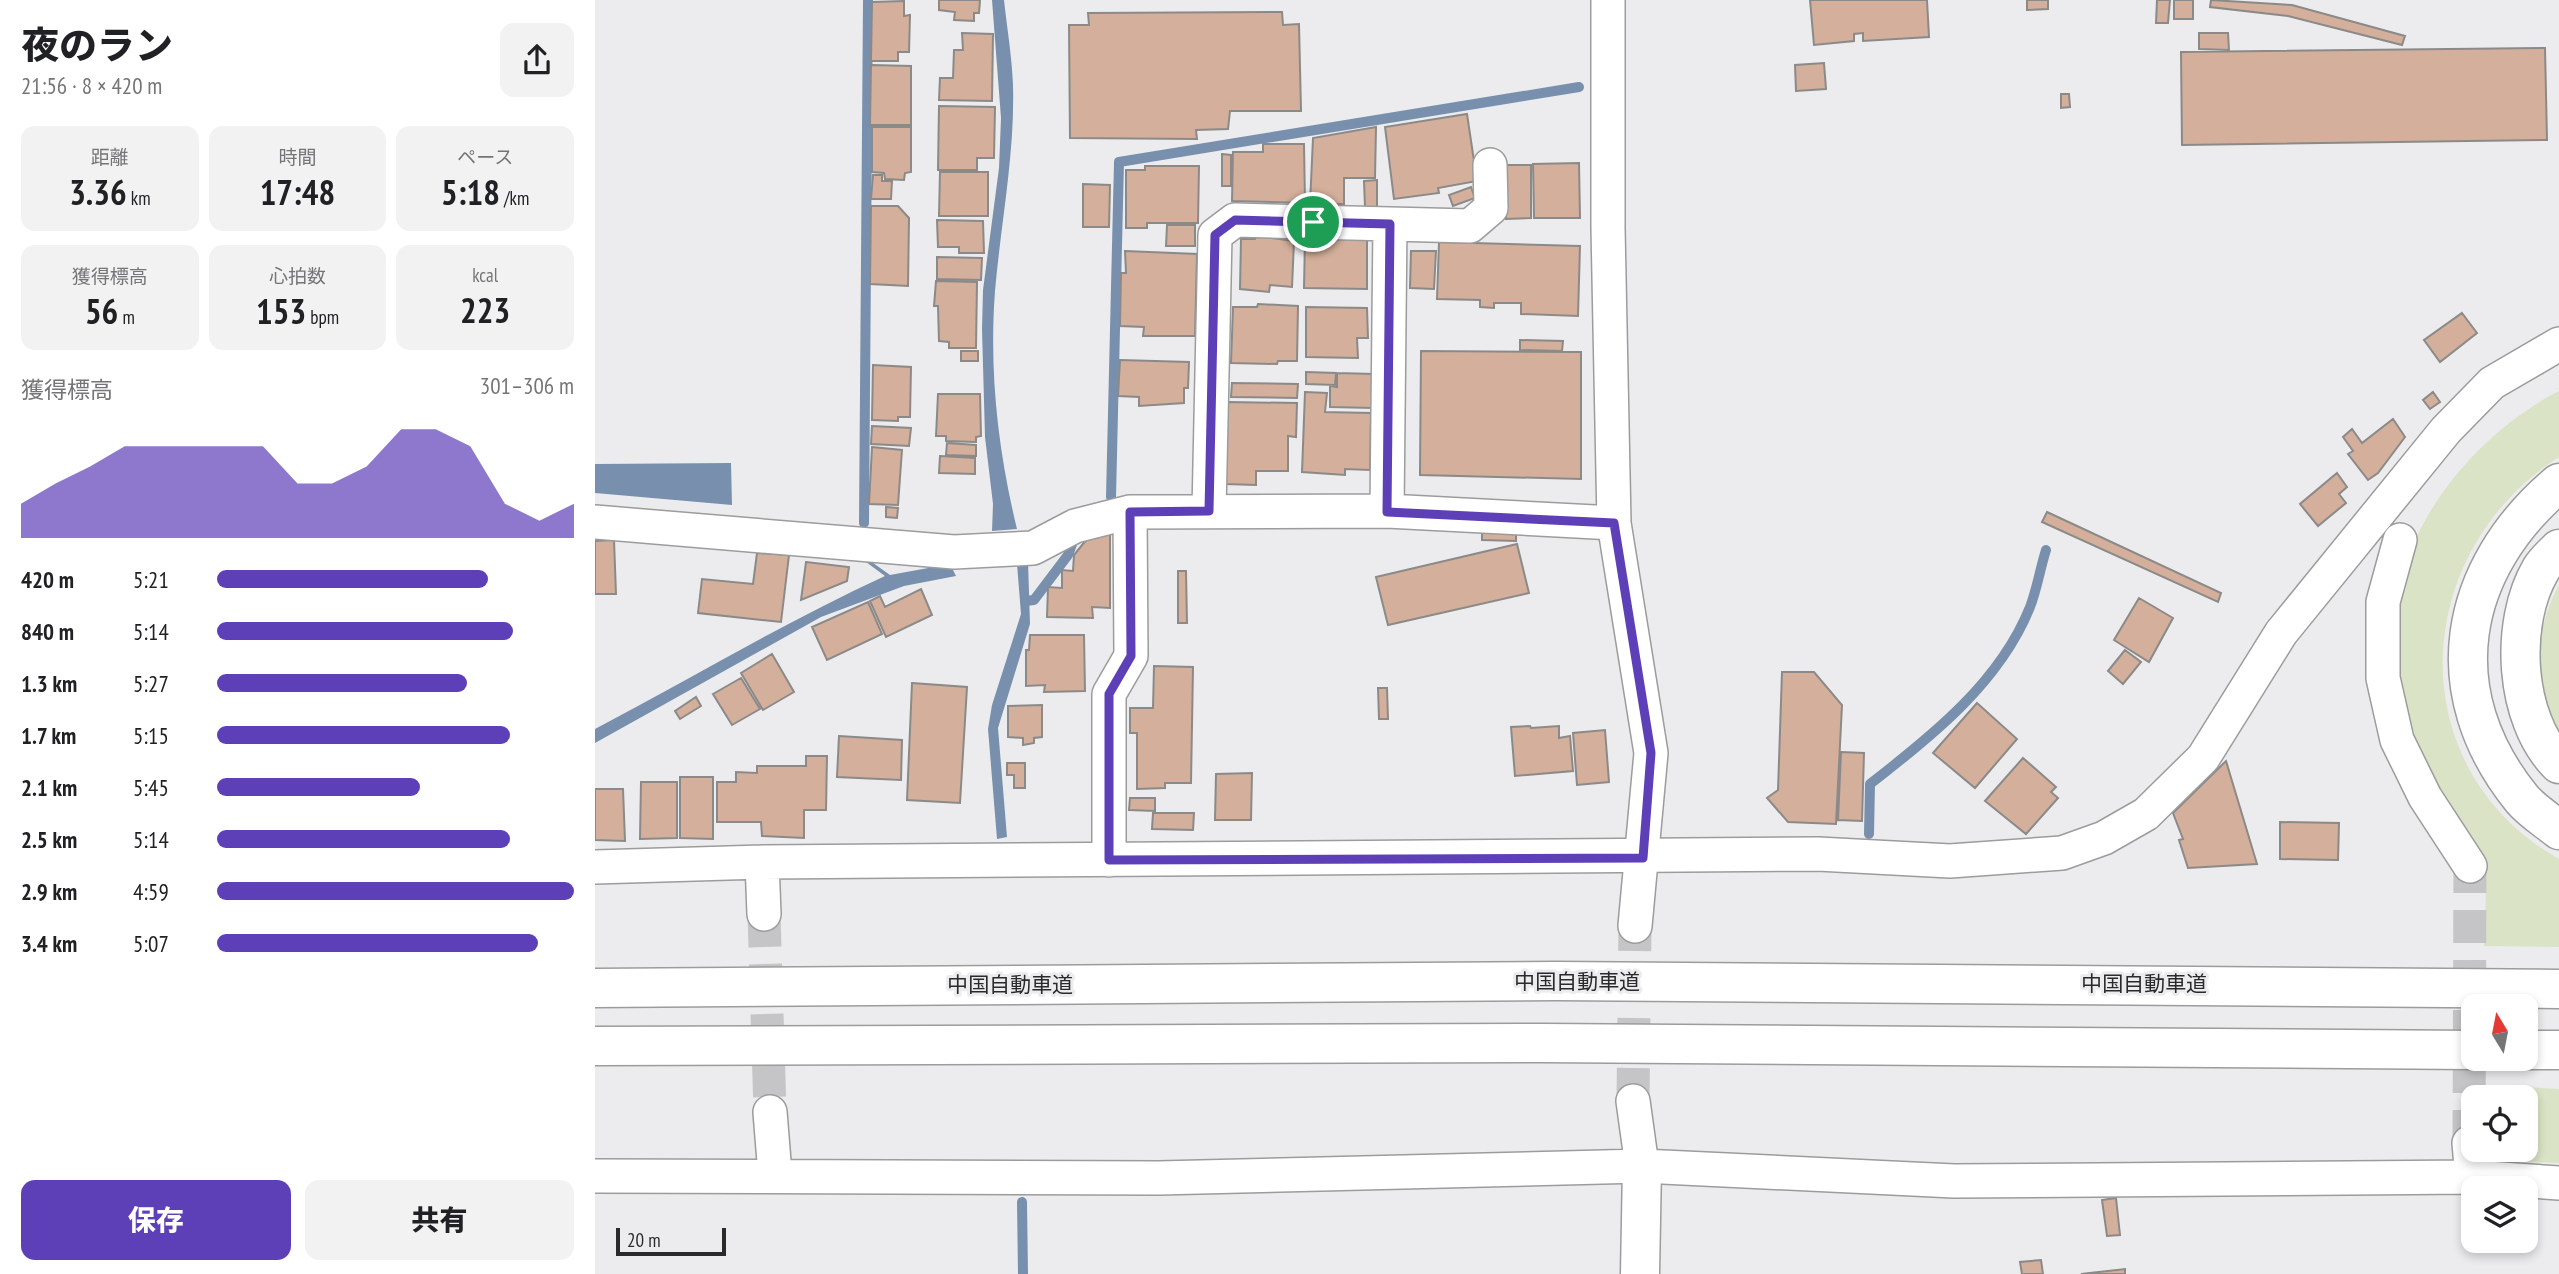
<!DOCTYPE html>
<html lang="ja">
<head>
<meta charset="utf-8">
<style>
	:root { --surface:#fff; --page:#f2f2f2; --text:#202124; --muted:#757577; --accent:#5d40b8 }
	body { margin:0; font-family:"PT Sans Narrow","Noto Sans JP",sans-serif; background:var(--page); color:var(--text); height:100vh; display:flex; flex-direction:column; font-size:26px; white-space:nowrap }
	* { box-sizing:border-box; margin:0 }
	p { font-size:23px; color:var(--muted) }
	.icon { flex:none; width:38px; height:38px; fill:none; stroke:currentColor; stroke-width:2; stroke-linecap:round; stroke-linejoin:round }
	.map { position:relative; flex:1; overflow:hidden }
	.panel { display:flex; flex-direction:column; background:var(--surface); width:595px }
	.panel>* { flex:none }
	.needle { width:46px; rotate:350deg }
	.buttons { position:absolute; left:1866px; top:994px; display:grid; gap:14px }
	.buttons a { display:grid; place-items:center; width:77px; height:77px; border-radius:14px; background:var(--surface); box-shadow:0 4px 10px #0003; font-size:35px }
	.scale { position:absolute; left:21px; bottom:18px; width:110px; box-sizing:border-box; padding-left:7px; border:4px solid #2a2a2a; border-top:0; font-size:19px; line-height:24px; white-space:nowrap; color:#2a2a2a; -webkit-text-stroke:5px #ececee; paint-order:stroke }
	.pin { position:absolute; display:grid; place-items:center; width:60px; height:60px; color:#fff; margin:-30px; border:4px solid #fff; border-radius:50%; box-shadow:0 2px 7px #0007 }
	.round { display:grid; place-items:center; flex:none; width:74px; height:74px; border-radius:14px; background:var(--page) }
	.overview { display:flex; align-items:center; justify-content:space-between; height:119px; padding:0 21px }
	h1 { font-size:38px; font-weight:800; line-height:52px }
	.figures { display:grid; grid-template-columns:repeat(3,1fr); gap:10px; height:119px; padding:7px 21px }
	.figures div { display:grid; align-content:center; border-radius:14px; background:var(--page); text-align:center }
	.figures b { font-size:35px; font-weight:800 }
	.figures small { font-size:19px; font-weight:400 }
	.figures p { font-size:19px }
	.chart { height:196px; padding:14px 21px }
	.chart p { display:flex; justify-content:space-between }
	.chart svg { width:100%; height:126px; margin-top:7px; fill:var(--accent); opacity:.7 }
	.button { display:flex; gap:14px; margin-top:auto; padding:14px 21px }
	.button a { flex:1; height:80px; border-radius:14px; background:var(--accent); color:#fff; font-size:28px; font-weight:800; line-height:80px; text-align:center }
	.button a+a { background:var(--page); color:var(--text) }
	ul { padding:0 21px; list-style:none; font-size:23px }
	li { display:grid; grid-template-columns:112px 84px 1fr; align-items:center; height:52px }
	li i { height:18px; border-radius:9px; background:var(--accent) }
	main { display:flex; flex:1; min-height:0 }
	.map>svg:first-child { display:block }
	.green { fill:#dae3c5 }
	.water { fill:#7890ad }
	.lines { fill:none; stroke-linecap:round; stroke-linejoin:round }
	.stream { stroke:#7890ad; stroke-width:10 }
	.building { fill:#d4af9b; stroke:#8b8a89; stroke-width:2 }
	.minor-tunnel { stroke:#c5c5c7; stroke-width:33; stroke-dasharray:33 17; stroke-linecap:butt }
	.minor-casing { stroke:#9c9c9d; stroke-width:36 }
	.tertiary-casing { stroke:#9c9c9d; stroke-width:41 }
	.motorway-casing { stroke:#9c9c9d; stroke-width:41 }
	.minor { stroke:#fff; stroke-width:33 }
	.tertiary { stroke:#fff; stroke-width:38 }
	.motorway { stroke:#fff; stroke-width:38 }
	.route-casing { stroke:#fff; stroke-width:14 }
	.route { stroke:#5d40b8; stroke-width:9 }
	.labels { text-anchor:middle; stroke-width:6; stroke-linejoin:round; paint-order:stroke }
	.street-label { font-size:21px; fill:#2a2a2a; stroke:#ececee }
</style>
</head>
<body>
<main>
<section class="panel">
<div class="overview"><div><h1>夜のラン</h1><p>21:56 · 8 × 420 m</p></div><a class="round"><svg class="icon" aria-label="share" viewBox="0 0 24 24"><path d="M12 15V3M7 8l5-5 5 5M5 13v7h14v-7"/></svg></a></div>
<div class="figures">
<div><p>距離</p><b>3.36<small> km</small></b></div>
<div><p>時間</p><b>17:48</b></div>
<div><p>ペース</p><b>5:18<small> /km</small></b></div>
</div>
<div class="figures">
<div><p>獲得標高</p><b>56<small> m</small></b></div>
<div><p>心拍数</p><b>153<small> bpm</small></b></div>
<div><p>kcal</p><b>223</b></div>
</div>
<div class="chart"><p><span>獲得標高</span>301–306 m</p>
<svg viewBox="0 0 160 44" preserveAspectRatio="none"><path d="M0 44V32L10 25L20 19L30 12L40 12L50 12L60 12L70 12L80 25L90 25L100 19L110 6L120 6L130 12L140 32L150 38L160 32V44z"/></svg>
</div>
<ul>
<li><b>420 m</b>5:21<i style="width:76%"></i></li>
<li><b>840 m</b>5:14<i style="width:83%"></i></li>
<li><b>1.3 km</b>5:27<i style="width:70%"></i></li>
<li><b>1.7 km</b>5:15<i style="width:82%"></i></li>
<li><b>2.1 km</b>5:45<i style="width:57%"></i></li>
<li><b>2.5 km</b>5:14<i style="width:82%"></i></li>
<li><b>2.9 km</b>4:59<i style="width:100%"></i></li>
<li><b>3.4 km</b>5:07<i style="width:90%"></i></li>
</ul>
<div class="button"><a>保存</a><a>共有</a></div>
</section>
<div class="map">
<svg width="1964" height="1274" viewBox="0 0 1964 1274">
	<rect width="100%" height="100%" fill="#ececee"/>
	<path class="green" d="M1964,391V457C1814,553 1804,768 1964,859V947L1889,946C1889,916 1895,880 1885,852C1882,843 1871,835 1866,827C1848,800 1831,773 1820,743C1806,703 1797,640 1803,597C1816,511 1889,429 1964,391Z
		M1964,585V731C1935,690 1940,627 1964,585Z
		M1887,1085L1964,1089V1163L1917,1161L1898,1150H1930V1097H1887Z"/>
	<path class="water" d="M397,0H409C412,28 417,57 418,85C420,154 406,222 400,291C394,372 403,451 422,529L397,531L398,504L390,437L387,329L388,290L404,168L406,118Z
		M136,463L137,505L0,493V464Z
		M274,560L295,575L355,564L361,576L309,586L226,617L0,743V729C97,678 190,622 290,576L271,562Z
		M433,561L435,624L403,728L412,837L402,839L393,729L397,705L426,614L422,564Z"/>
	<g class="lines">
		<path class="stream" d="M516,497L524,162L984,87
			M269,523L273,0
			M430,601L439,600L473,555L479,539
			M1274,834L1275,784C1337,736 1405,682 1435,607C1442,589 1445,569 1451,550
			M427,1202L428,1274"/>
	</g>
	<path class="building" d="M344,0H385L384,13H379V21L359,20L360,12L344,10Z
		M1215,0H1332L1334,37L1268,41V33L1259,34V41L1219,45Z
		M1432,0H1453V9L1432,10Z
		M1562,0H1575L1573,23H1561Z
		M1579,0H1598V19H1579Z
		M1616,0L1697,5L1810,36L1807,45L1693,16L1615,7Z
		M309,1V16L315,15L314,52H303V61H276L277,2Z
		M687,12L688,25L704,24L706,111H635L633,129L601,130L602,139L475,138L474,25H494L493,13Z
		M367,33L398,34L397,101L344,100L345,78H358L359,50H368Z
		M1604,33H1633L1634,50L1604,49Z
		M1950,48L1952,140L1587,145L1586,52Z
		M1229,63L1231,89L1201,91L1200,65Z
		M276,65L316,66V125H275Z
		M1466,94H1474L1475,107L1466,108Z
		M344,106L400,107L399,158H382V170H343Z
		M872,114L882,181L843,188L844,193L799,199L790,127Z
		M277,127H316V172L310,173L309,180L290,179L289,173L277,172Z
		M781,127L780,178H749V204H715L718,138Z
		M668,144H709L710,203L637,201L638,152H668Z
		M627,154L636,155V186H627Z
		M984,163L985,218H939L938,164Z
		M910,165H936V218L911,219Z
		M550,166H604L603,223H552V228H531V170H550Z
		M345,172H393V216H344Z
		M278,175H287V181H297L296,199H276Z
		M782,180V207H770L769,181Z
		M488,184L515,185L514,227H488Z
		M876,187L880,198L858,206L854,195Z
		M276,206H303L314,218L313,286L275,284Z
		M342,220L388,221L389,253H364V247H343Z
		M572,225H600V246H571Z
		M661,236L699,241L697,287L675,285L674,292L645,289L646,239H660Z
		M710,237L772,239V289L709,288Z
		M844,242L985,246L983,316L926,314V303H899V308L885,307V300L842,299Z
		M530,251L602,254L600,336H548L549,327L525,326L526,273H531Z
		M816,251H841L839,289L815,288Z
		M342,257L387,258L386,280L342,279Z
		M341,281L382,282L381,348H354V342L344,341L343,306H339Z
		M663,304L703,306L702,361H683L682,364L636,363L638,307H662Z
		M711,307L772,308L773,338H762L763,358L711,357Z
		M1867,313L1882,333L1845,362L1829,340Z
		M925,340L968,341L967,351L925,350Z
		M366,351H383V361H366Z
		M826,351L986,352V479L825,475Z
		M525,360L594,362L593,388H589V403L544,406V397L523,396Z
		M278,365L316,367L315,417H303V421L277,420Z
		M711,372L741,373L740,385L711,384Z
		M742,373L779,374L778,408L735,407V386L742,387Z
		M637,383L703,384L702,398L636,397Z
		M710,392L732,393L730,412L776,413L775,470L750,469V475L707,472Z
		M1838,392L1845,402L1835,409L1828,400Z
		M343,394H385L386,436L381,437V442L351,441V436H341Z
		M632,402L702,403L701,437L693,436V471H661V485L630,484Z
		M1798,419L1810,437L1783,473L1773,480L1753,454L1758,451L1748,437L1757,429L1767,443Z
		M277,426L316,428L314,446L276,444Z
		M352,443L381,445V456L351,455Z
		M277,447L307,450L303,505L274,504Z
		M345,456L380,458V474L344,473Z
		M1742,473L1752,487L1744,494L1751,503L1723,526L1705,504Z
		M291,507L303,508L302,518L291,517Z
		M1452,512L1626,593L1623,602L1447,522Z
		M887,529H921V541L887,540Z
		M515,533V608L497,607L498,618L452,617L453,587L467,588V570L478,571L479,555L492,539Z
		M19,540L21,594H0V541Z
		M922,544L934,593L793,625L781,577Z
		M162,553L194,555L186,622L103,613L107,579L158,584Z
		M211,562L254,567L252,581L206,600Z
		M583,571H591L592,623H583Z
		M326,589L337,615L291,637L275,601L285,596L290,607Z
		M1544,598L1578,618L1554,662L1519,640Z
		M273,602L287,634L232,660L217,627Z
		M435,635H489L490,691L449,692L450,685L431,686V650H434Z
		M1530,650L1546,662L1528,684L1513,671Z
		M177,654L199,692L168,710L146,673Z
		M559,666L598,667L596,783H570V788L542,789V733H535V708H558Z
		M1187,672H1219L1247,705L1241,824L1193,822L1172,798L1183,790Z
		M146,678L165,709L137,725L118,694Z
		M317,683L372,687L365,803L312,800Z
		M783,688H792L793,719H784Z
		M101,697L106,706L85,719L80,711Z
		M1382,703L1422,739L1380,788L1338,753Z
		M447,705V737L439,738V743L428,745V738L413,737V706Z
		M935,726L936,728L964,726V738L975,736L978,771L920,776L916,727Z
		M1010,730L1014,782L982,785L978,733Z
		M244,736L307,740L306,780L242,777Z
		M1246,752L1269,753L1267,821L1243,820Z
		M211,756H232L231,810H209V838L167,836L166,822H122V782H141V772L162,773V766H211Z
		M1428,758L1461,787L1456,792L1463,798L1431,834L1390,801Z
		M1631,761L1662,864L1593,868L1584,840L1588,839L1578,813Z
		M412,763H430V788H419V775H412Z
		M657,773L656,820H620L621,774Z
		M85,777H118V839L85,838Z
		M46,782H82V838L45,839Z
		M0,789H28L30,841L0,840Z
		M535,798H560V811L534,810Z
		M558,813H599L598,830L557,829Z
		M1685,822L1744,823L1743,860L1685,859Z
		M1521,1198L1525,1235L1512,1236L1507,1200Z
		M1446,1260L1448,1274H1427L1425,1262Z
		M1530,1269V1274H1486Z"/>
	<g class="lines">
		<path class="minor-tunnel" d="M169,914L175,1112
			M1038,1101L1040,926
			M1874,1143L1875,866"/>
		<defs>
			<path id="minor" d="M1013,0V228L1019,523L1056,753L1040,926
				M614,511L620,235L640,220L875,226L896,208L895,165
				M792,511L795,224
				M0,522L359,552L438,548L480,526L535,512L792,511L1019,523
				M1805,540L1788,602V678L1802,740L1830,797L1875,866
				M514,860V694L536,656L535,512
				M167,862L169,914
				M0,867L167,862L1223,854L1355,861L1467,853L1509,838L1551,814L1608,758L1686,633L1851,430L1897,383L1964,344
				M1038,1101L1047,1166
				M175,1112L180,1174
				M1874,1143L1877,1177
				M0,1176L564,1178L1047,1166L1359,1181L1877,1177L1964,1183"/>
			<path id="tertiary" d="M1045,1274L1047,1166"/>
			<path id="motorway" d="M1964,483C1862,569 1840,692 1927,799C1937,811 1952,820 1964,830
				M1964,549C1958,555 1950,562 1946,569C1914,623 1919,719 1964,764
				M0,988L961,981L1964,989
				M0,1046L948,1043L1878,1050
				M1930,1050H1964"/>
		</defs>
		<use href="#minor" class="minor-casing"/>
		<use href="#tertiary" class="tertiary-casing"/>
		<use href="#motorway" class="motorway-casing"/>
		<use href="#minor" class="minor"/>
		<use href="#tertiary" class="tertiary"/>
		<use href="#motorway" class="motorway"/>
	</g>
	<g class="lines">
		<defs>
			<path id="route" d="M640,220L795,224L792,512L1019,523L1056,753L1048,858L514,860V694L536,656L535,512L614,511L620,235Z"/>
		</defs>
		<use href="#route" class="route-casing"/>
		<use href="#route" class="route"/>
	</g>
	<g class="labels">
		<g class="street-label">
			<text x="982" y="989">中国自動車道</text>
			<text x="1549" y="991">中国自動車道</text>
			<text x="415" y="992">中国自動車道</text>
		</g>
	</g>
</svg>
<div class="buttons">
<a><svg class="needle" viewBox="-14 -14 28 28"><path d="M0-13l5 13h-10z" fill="#e53935"/><path d="M0 13l5-13h-10z" fill="#757577"/></svg></a>
<a><svg class="icon" aria-label="locate" viewBox="0 0 24 24"><circle cx="12" cy="12" r="6"/><path d="M12 2v4M12 18v4M2 12h4M18 12h4"/></svg></a>
<a><svg class="icon" aria-label="layers" viewBox="0 0 24 24"><path d="M12 4l9 5-9 5-9-5zM3 14l9 5 9-5"/></svg></a>
</div>
<div class="scale">20 m</div>
<div class="pin" style="left:718px;top:222px;background:#1e9e55"><svg class="icon" aria-label="arrive" viewBox="0 0 24 24"><path d="M6 21V4h12l-3 4 3 4H6"/></svg></div>
</div>
</main>
</body>
</html>
